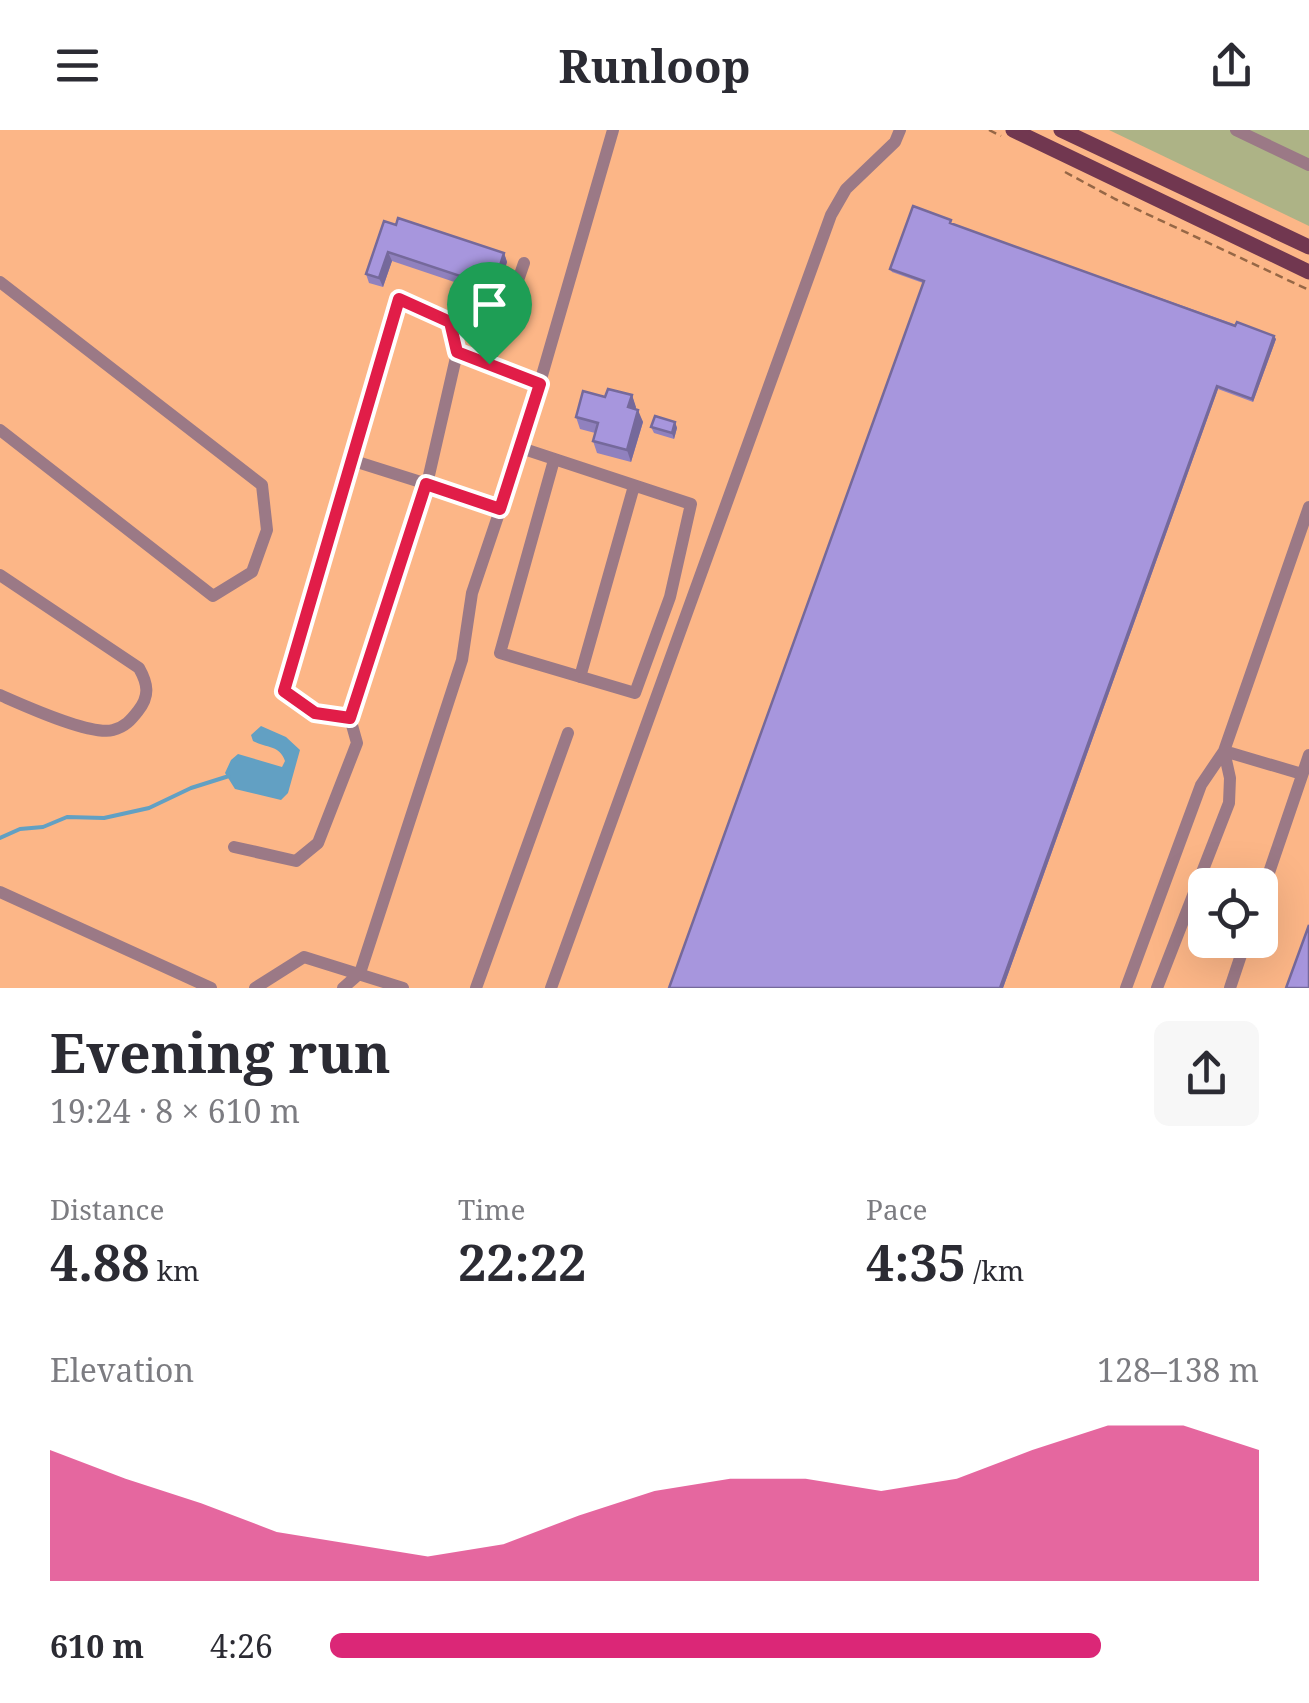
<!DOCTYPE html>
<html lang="en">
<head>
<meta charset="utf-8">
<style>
	:root { --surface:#fff; --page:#f7f7f7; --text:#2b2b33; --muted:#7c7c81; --accent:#db2777 }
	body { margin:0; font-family:"Noto Serif",serif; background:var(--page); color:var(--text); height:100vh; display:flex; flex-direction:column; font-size:38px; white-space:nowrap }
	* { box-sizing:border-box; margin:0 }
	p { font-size:32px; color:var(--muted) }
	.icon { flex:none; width:55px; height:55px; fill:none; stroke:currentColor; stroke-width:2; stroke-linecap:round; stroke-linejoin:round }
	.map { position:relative; height:858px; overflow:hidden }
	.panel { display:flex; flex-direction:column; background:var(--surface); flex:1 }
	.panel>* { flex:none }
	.buttons { position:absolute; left:1188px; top:738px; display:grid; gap:20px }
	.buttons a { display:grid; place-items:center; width:90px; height:90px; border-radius:15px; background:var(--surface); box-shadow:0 10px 40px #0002; font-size:50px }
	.pin { position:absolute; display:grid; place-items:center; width:85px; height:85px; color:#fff; margin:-102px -42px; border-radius:50% 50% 50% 0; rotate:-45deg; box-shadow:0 0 10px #0007 }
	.pin .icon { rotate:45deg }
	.round { display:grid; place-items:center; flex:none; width:105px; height:105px; border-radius:15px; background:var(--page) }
	.summary { display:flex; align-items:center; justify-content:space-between; height:170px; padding:0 50px }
	h1 { font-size:55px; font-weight:700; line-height:75px }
	.stats { display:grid; grid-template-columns:repeat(3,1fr); gap:15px; height:170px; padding:10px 50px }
	.stats div { display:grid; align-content:center }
	.stats b { font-size:50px; font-weight:700 }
	.stats small { font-size:28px; font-weight:400 }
	.stats p { font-size:28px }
	.chart { height:280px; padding:20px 50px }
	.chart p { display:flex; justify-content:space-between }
	.chart svg { width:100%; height:180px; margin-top:10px; fill:var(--accent); opacity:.7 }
	ul { padding:0 50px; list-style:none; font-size:32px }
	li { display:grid; grid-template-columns:160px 120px 1fr; align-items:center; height:75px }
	li i { height:25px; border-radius:12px; background:var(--accent) }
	header { display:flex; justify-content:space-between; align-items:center; height:130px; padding:0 50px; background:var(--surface); font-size:45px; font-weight:700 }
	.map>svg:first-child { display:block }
	.green { fill:#adb386 }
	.water { fill:#62a0c3 }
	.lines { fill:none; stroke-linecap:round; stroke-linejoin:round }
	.stream { stroke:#62a0c3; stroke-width:4 }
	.path { stroke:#966746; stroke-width:2.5; stroke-dasharray:8 5; stroke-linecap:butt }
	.minor { stroke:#9b7986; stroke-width:12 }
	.major { stroke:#713750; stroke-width:15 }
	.wall { fill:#9081be }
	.shaded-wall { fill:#75699b }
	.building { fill:#a796dd; stroke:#75699b; stroke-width:2.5 }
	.route-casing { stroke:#fff; stroke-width:20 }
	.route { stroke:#e11d48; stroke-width:12 }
</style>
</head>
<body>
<header><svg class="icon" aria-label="menu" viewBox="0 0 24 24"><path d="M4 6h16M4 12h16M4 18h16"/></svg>Runloop<svg class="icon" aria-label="share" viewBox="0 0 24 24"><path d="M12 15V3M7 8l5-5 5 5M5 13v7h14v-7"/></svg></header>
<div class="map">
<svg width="1309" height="858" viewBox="0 0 1309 858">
	<rect width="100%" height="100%" fill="#fcb687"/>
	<path class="green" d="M1109,0H1309V96Z"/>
	<path class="water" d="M261,596L286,607L300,620L288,663L281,670L235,659L225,643L231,630L238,624L282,637L285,631C280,615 265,618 253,611L251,605Z"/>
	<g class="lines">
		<path class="stream" d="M0,708L20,699L43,697L67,687L104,688L149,678L191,658L229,646"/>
		<path class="path" d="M989,0L1001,6
			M1065,42L1115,69L1309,160"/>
		<path class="minor" d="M1236,0L1309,35
			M0,152L262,355L267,400L252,442L213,466L0,300
			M457,223L540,254
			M489,234L524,133
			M521,318L691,374L670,467L635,563L500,523L554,330
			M351,330L427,354L457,223L450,192L399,169L283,561L315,583L350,588L427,354L500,379
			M0,445L139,538C148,554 150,566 138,581C131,590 125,597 113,600C90,606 23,575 0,565
			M580,547L634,356
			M1224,621L1302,644
			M234,717L296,731L318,713L357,613L350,588
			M0,762L211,858
			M1260,769L1309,625
			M255,858L304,827L403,858
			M343,858L360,843L462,530L472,463L521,318L613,0
			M476,858L568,603
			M551,858L831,85L846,59L895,12L900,0
			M1126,858L1201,655L1224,621L1309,377
			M1157,858L1229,673L1230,648L1224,621
			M1230,858L1246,810"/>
		<path class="major" d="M1013,0L1309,142
			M1061,0L1309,117"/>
	</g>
	<path class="wall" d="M384,91L504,123L507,132L496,166L392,131L383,157L369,153L366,144Z
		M952,94L1276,209L1253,272L1218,259L1003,858H669L923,153L892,142L890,139Z
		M632,265L636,279L643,292L631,332L597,323L593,311L595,303L580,299L576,287L605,267Z
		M675,292L677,298L674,309L654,303L651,297Z"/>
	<path class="shaded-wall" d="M388,122L392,131L383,157L379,148Z
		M504,123L507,132L496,166L493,157Z
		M1274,206L1276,209L1253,272L1252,269Z
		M1217,256L1218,259L1003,858H1000Z
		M632,265L636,277L633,289L628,277Z
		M638,280L643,292L631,332L627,320Z
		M675,292L677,298L674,309L672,303Z"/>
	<path class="building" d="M913,76L951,90L950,93L1235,196L1237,192L1274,206L1252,269L1217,256L1000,858H669L924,151L890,139Z
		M398,88L504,123L493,157L388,122L379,148L366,144L384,91L396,95Z
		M608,259L632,265L628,277L638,280L627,320L593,311L598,293L576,287L583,261L605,267Z
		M655,286L675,292L672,303L651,297Z
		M1309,795V858H1286Z"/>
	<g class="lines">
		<defs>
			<path id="route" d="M399,169L450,192L457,222L540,254L500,379L426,354L350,588L315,583L284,561Z"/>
		</defs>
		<use href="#route" class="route-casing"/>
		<use href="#route" class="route"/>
	</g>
</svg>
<div class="buttons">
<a><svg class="icon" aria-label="locate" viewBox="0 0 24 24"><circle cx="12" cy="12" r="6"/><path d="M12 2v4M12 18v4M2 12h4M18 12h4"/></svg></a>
</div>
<div class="pin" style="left:489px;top:234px;background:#1e9e55"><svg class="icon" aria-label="arrive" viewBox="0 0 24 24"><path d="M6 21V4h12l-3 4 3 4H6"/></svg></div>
</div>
<section class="panel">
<div class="summary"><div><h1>Evening run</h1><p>19:24 · 8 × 610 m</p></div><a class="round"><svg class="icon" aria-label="share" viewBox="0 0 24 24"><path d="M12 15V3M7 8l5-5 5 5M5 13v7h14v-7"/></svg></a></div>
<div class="stats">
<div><p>Distance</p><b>4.88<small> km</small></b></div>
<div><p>Time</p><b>22:22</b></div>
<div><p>Pace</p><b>4:35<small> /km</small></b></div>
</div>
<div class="chart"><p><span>Elevation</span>128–138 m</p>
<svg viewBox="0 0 160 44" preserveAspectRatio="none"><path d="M0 44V12L10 19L20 25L30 32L40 35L50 38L60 35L70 28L80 22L90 19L100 19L110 22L120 19L130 12L140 6L150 6L160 12V44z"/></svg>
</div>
<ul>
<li><b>610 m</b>4:26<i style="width:83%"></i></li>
</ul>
</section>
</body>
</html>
